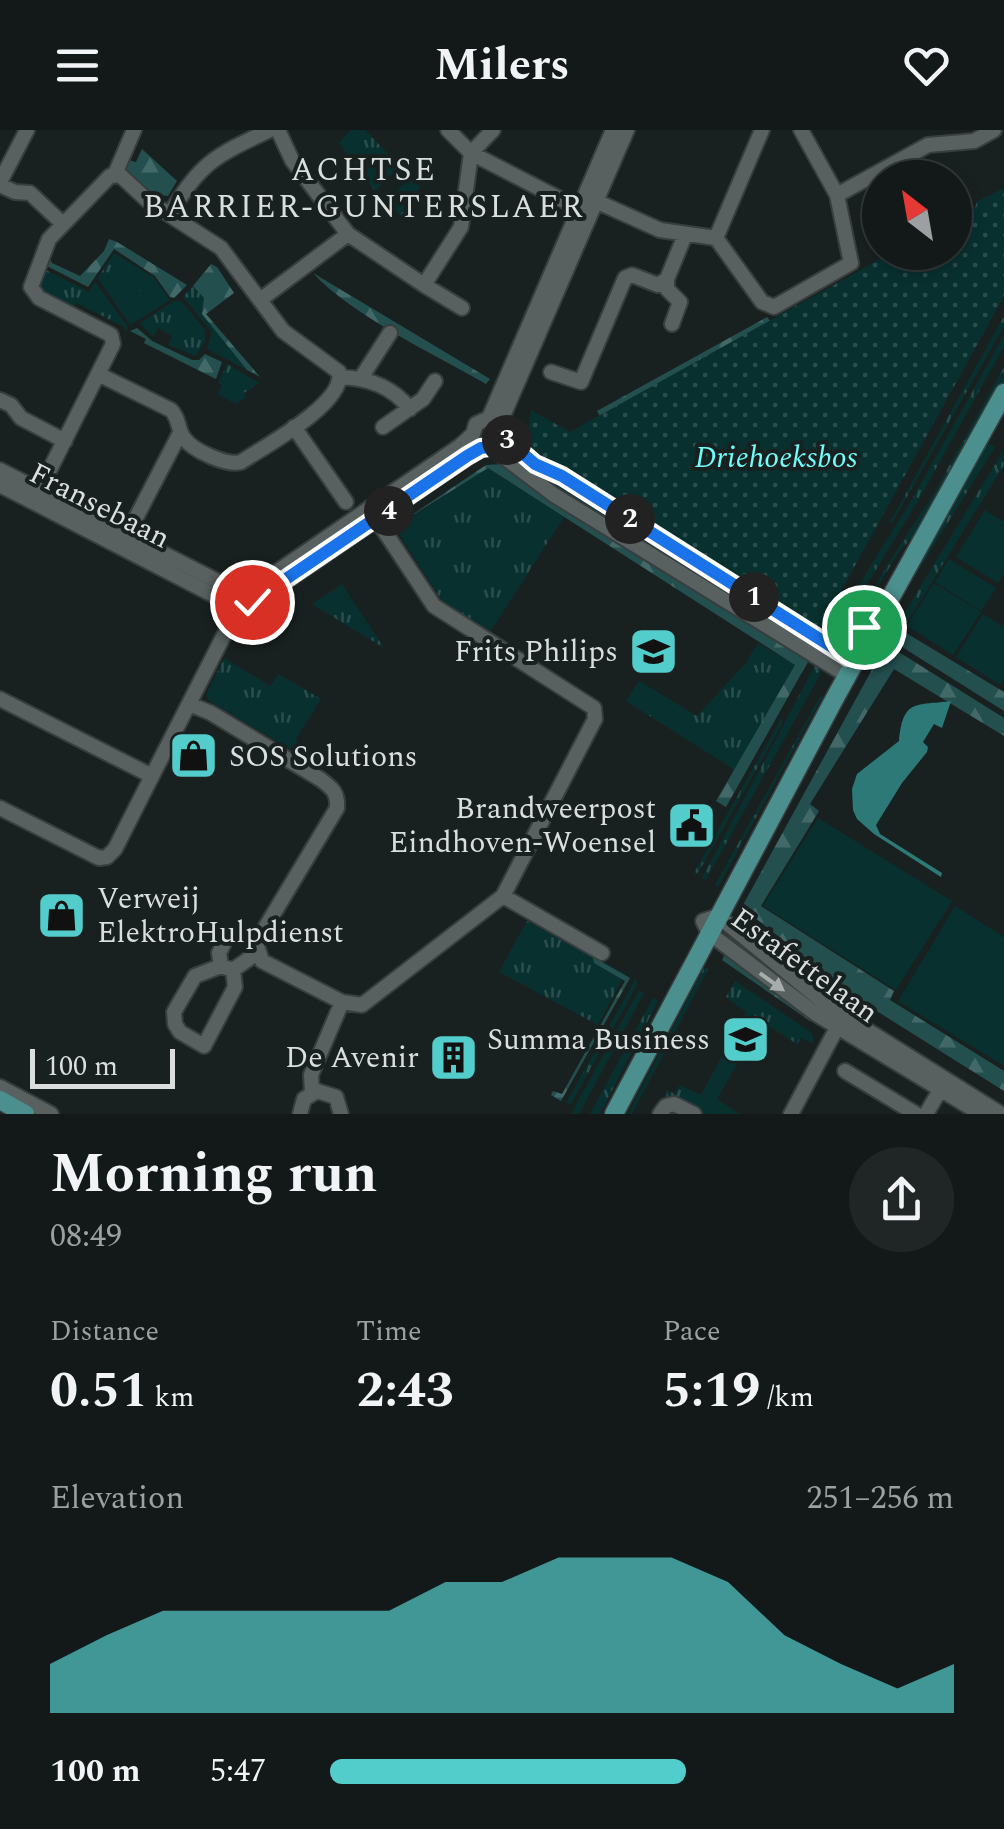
<!DOCTYPE html>
<html lang="en">
<head>
<meta charset="utf-8">
<style>
	:root { --surface:#131918; --page:#202625; --text:#f1f3f6; --muted:#9da0a2; --line:#323837; --accent:#53cdcb }
	body { margin:0; font-family:Spectral,serif; background:var(--page); color:var(--text); height:100vh; display:flex; flex-direction:column; font-size:38px; white-space:nowrap }
	* { box-sizing:border-box; margin:0 }
	p { font-size:32px; color:var(--muted) }
	.icon { flex:none; width:55px; height:55px; fill:none; stroke:currentColor; stroke-width:2; stroke-linecap:round; stroke-linejoin:round }
	.map { position:relative; height:984px; overflow:hidden }
	.side { display:flex; flex-direction:column; background:var(--surface); flex:1 }
	.side>* { flex:none }
	.needle { width:65px; rotate:329deg }
	.tools { position:absolute; left:862px; top:30px; display:grid; gap:20px }
	.tools a { display:grid; place-items:center; width:110px; height:110px; border-radius:50%; background:var(--surface); box-shadow:0 5px 15px #0003,0 0 0 2px var(--line); font-size:50px }
	.scale { position:absolute; left:30px; bottom:25px; width:145px; box-sizing:border-box; padding-left:10px; border:5px solid #dadfde; border-top:0; font-size:28px; line-height:35px; white-space:nowrap; color:#dadfde; -webkit-text-stroke:8px #192120; paint-order:stroke }
	.pin { position:absolute; display:grid; place-items:center; width:85px; height:85px; color:#fff; margin:-42px; border:5px solid #fff; border-radius:50%; box-shadow:0 2px 10px #0007 }
	.km { position:absolute; width:50px; height:50px; margin:-25px; border-radius:50%; background:#222; color:#fff; font-size:28px; line-height:50px; text-align:center }
	.round { display:grid; place-items:center; flex:none; width:105px; height:105px; border-radius:52px; background:var(--page) }
	.summary { display:flex; align-items:center; justify-content:space-between; height:170px; padding:0 50px }
	h1 { font-size:55px; font-weight:700; line-height:75px }
	.figures { display:grid; grid-template-columns:repeat(3,1fr); gap:15px; height:170px; padding:10px 50px }
	.figures div { display:grid; align-content:center }
	.figures b { font-size:50px; font-weight:700 }
	.figures small { font-size:28px; font-weight:400 }
	.figures p { font-size:28px }
	.chart { height:280px; padding:20px 50px }
	.chart p { display:flex; justify-content:space-between }
	.chart svg { width:100%; height:180px; margin-top:10px; fill:var(--accent); opacity:.7 }
	ul { padding:0 50px; list-style:none; font-size:32px }
	li { display:grid; grid-template-columns:160px 120px 1fr; align-items:center; height:75px }
	li i { height:25px; border-radius:12px; background:var(--accent) }
	header { display:flex; justify-content:space-between; align-items:center; height:130px; padding:0 50px; background:var(--surface); font-size:45px; font-weight:700 }
	.map>svg:first-child { display:block }
	.grass { fill:url(#grass-tufts) }
	.forest { fill:url(#forest-firs) }
	.park { fill:url(#park-dots) }
	.garden { fill:#08302f }
	.water { fill:#2c7978 }
	.lines { fill:none; stroke-linecap:round; stroke-linejoin:round }
	.minor-casing { stroke:#383d3d; stroke-width:18 }
	.major-casing { stroke:#383d3d; stroke-width:21 }
	.minor { stroke:#586160; stroke-width:14 }
	.major { stroke:#4b908e; stroke-width:18 }
	.oneway { fill:#a6adac }
	.route-casing { stroke:#fff; stroke-width:20 }
	.route { stroke:#1a73e8; stroke-width:12 }
	.labels { text-anchor:middle; stroke-width:8; stroke-linejoin:round; paint-order:stroke }
	.park-label { font-size:30px; font-style:italic; fill:#6ffefb; stroke:#192120 }
	.street-label { font-size:30px; fill:#dadfde; stroke:#192120 }
	.poi-label { font-size:30px; fill:#dadfde; stroke:#192120; text-anchor:end }
	.neighbourhood-label { font-size:32px; letter-spacing:2.5px; fill:#dadfde; stroke:#192120 }
</style>
</head>
<body>
<header><svg class="icon" aria-label="menu" viewBox="0 0 24 24"><path d="M4 6h16M4 12h16M4 18h16"/></svg>Milers<svg class="icon" aria-label="heart" viewBox="0 0 24 24"><path d="M12 20l-8-8c-3-5 5-10 8-4 3-6 11-1 8 4z"/></svg></header>
<div class="map">
<svg width="1004" height="984" viewBox="0 0 1004 984">
	<defs>
		<pattern id="grass-tufts" width="24" height="20" patternUnits="userSpaceOnUse" patternTransform="scale(2.5)"><rect width="24" height="20" fill="#08302f"/><path d="M3 7l-1-3M5 7V3M7 7l1-3M15 17l-1-3M17 17v-4M19 17l1-3" fill="none" stroke="#2b4e4d"/></pattern>
		<pattern id="forest-firs" width="22" height="20" patternUnits="userSpaceOnUse" patternTransform="scale(2.5)"><rect width="22" height="20" fill="#23504f"/><path d="M5 1l3.5 6h-7zM16 11l3.5 6h-7z" fill="#426968"/></pattern>
		<pattern id="park-dots" width="8" height="8" patternUnits="userSpaceOnUse" patternTransform="scale(2.5)"><rect width="8" height="8" fill="#08302f"/><path d="M2 2h.1M6 6h.1" fill="none" stroke="#2b4e4d" stroke-width="1.8" stroke-linecap="round"/></pattern>
	</defs>
	<rect width="100%" height="100%" fill="#192120"/>
	<path class="grass" d="M351,0H365L420,57L402,87L386,72L408,50L397,39L375,61L339,13Z
		M114,123L153,147L170,170L130,195L98,148Z
		M44,139L89,162L95,152L128,197L126,203L124,197L77,173L73,179L38,161V152Z
		M193,156L204,168L202,184L247,240L207,219L212,202L183,167Z
		M174,171L182,172L205,200V211L196,226L168,215L172,206L158,198L153,207L140,193Z
		M1004,186V196L892,393L890,392Z
		M1004,205V216L918,371L853,477L847,474L911,371Z
		M227,234L259,253L244,263L246,267L236,274L218,264L222,255L218,253Z
		M1004,237V253L928,389L899,422L861,483L887,435L931,368Z
		M987,313L995,317L903,465L887,499L880,495L981,315Z
		M1003,321L1004,335L903,499L896,497Z
		M519,324L817,513L814,519L557,363L514,330Z
		M487,338L564,387L490,502L442,471L395,398Z
		M342,454L384,518L312,474Z
		M758,513L795,535L735,640L626,571L639,551L697,586L745,534Z
		M224,528L270,556L279,544L321,569L295,610L315,624L310,631L209,571L206,565Z
		M816,534L821,543L710,742L706,750L702,748Z
		M821,565L823,566L718,757L715,755Z
		M781,589L783,590L777,603L697,745L694,743Z
		M527,791L625,844L598,895L499,842Z
		M704,838L708,839L632,984H628Z
		M636,848L637,854L630,868L571,974L566,973Z
		M735,851L812,903L814,914L801,908L797,914L761,891L717,969L739,984H706L679,970L666,969L667,960L675,964L680,955L701,965L746,882L726,867Z
		M639,860L644,863L579,984H571Z
		M653,868L658,871L600,984H590Z"/>
	<path class="forest" d="M142,19L177,51L168,66L146,63L121,41L128,30L136,32Z
		M109,109L117,112L187,155L174,168L170,167L155,146L114,119L88,157L43,134L46,122L52,133L80,146L104,121Z
		M211,134L217,137L234,163L206,184L260,247L247,240L202,184L204,168L193,156Z
		M313,143L490,249L486,254C437,226 350,184 313,143Z
		M767,187L771,192L601,288L597,281Z
		M137,198L152,211L192,230H199L205,224L222,232L216,249L144,213L146,209L130,201Z
		M505,334L810,528L726,677L716,671L795,535L488,338L394,397L486,335Z
		M896,497L1004,562V581L891,510Z
		M886,514L1004,588V606L894,539L810,674L819,681L761,776L894,861L890,870L1004,941V961L856,868L745,780L743,775Z
		M743,788L829,859L825,867L739,796Z
		M726,822L812,888L810,891L722,830Z
		M593,827L630,848L561,971L551,965L553,961L562,964L625,851L594,833Z"/>
	<path class="park" d="M1004,58V166L820,499L525,318L531,280L570,302L891,123L955,122V87L976,76V72Z"/>
	<path class="garden" d="M121,133L152,177L137,188L106,144Z
		M985,380L1004,392V444L998,453L956,427Z
		M949,429L996,458L981,481L935,452Z
		M934,453L981,482L953,525L907,496Z
		M983,484L1004,497V549L1000,555L956,527Z
		M818,688L952,771L896,860L763,776Z
		M955,776L1004,807V936L898,871Z"/>
	<path class="water" d="M951,571L942,598L934,594L923,612L928,617L927,622L902,653L876,695L880,704L942,743L941,747L874,704L857,689L853,680L852,659L857,644L899,611C903,568 916,576 951,571Z"/>
	<g class="lines">
		<defs>
			<path id="minor" d="M278,0L292,30L348,104L424,155L461,97L471,23L448,0
				M493,0L471,23L564,71
				M762,0L716,108L762,172L774,177L851,133L837,65L801,0
				M115,44L134,0
				M120,45L148,71L221,118L283,201L339,242C346,273 265,316 241,332C227,336 193,321 184,308C177,299 180,289 171,280L98,244L113,214L111,205L39,168L31,157L49,109L110,46Z
				M0,52L27,0
				M0,55L15,62L30,63L63,94
				M837,65L928,15L974,11L994,0
				M589,68L660,100L716,108
				M170,84C200,32 217,25 270,0
				M667,149V159L680,172L672,194
				M424,155L462,178
				M260,170L348,104
				M551,242L581,252L625,148L632,145L658,155L667,149L685,105
				M340,247C368,248 392,256 410,279
				M361,248L390,203
				M0,270L11,275L21,288L65,311
				M489,288L613,0
				M500,293L627,0
				M294,297L346,372
				M383,297L423,269L435,251
				M493,319L554,365L817,527L840,541L851,540L848,527L836,519L562,346L535,334L504,307
				M0,340L225,455L246,458L265,450L460,316L473,304L476,294L489,288
				M0,355L219,468C240,475 254,473 272,461L481,318
				M36,367L98,244
				M127,405L180,303
				M0,569L152,646L115,719L107,727L99,728L0,678
				M189,574L211,583L320,649C332,658 338,662 337,678L256,813L262,831L342,872L362,875L503,766L595,589L594,578L434,476L369,378
				M152,646L243,468
				M503,766L602,823
				M221,836L219,823L226,809
				M233,840L235,857L204,916L180,902L175,894L174,882L195,846L221,836L233,840L257,823
				M845,941L916,984
				M0,957L51,984
				M312,962L311,945L342,872
				M300,984L304,969L317,961L336,967L341,984
				M660,984L666,976L674,974L694,984
				M791,984L840,892
				M926,984L943,955
				M981,984L816,884L709,803L703,791L718,786L827,875L1001,984"/>
			<path id="major" d="M0,970L25,984
				M614,984L836,566L1004,263"/>
		</defs>
		<use href="#minor" class="minor-casing"/>
		<use href="#major" class="major-casing"/>
		<use href="#minor" class="minor"/>
		<use href="#major" class="major"/>
	</g>
	<defs><path id="oneway-solid" d="M-6-.8H1V-3.2L6.5 0L1 3.2V.8H-6Z" transform="scale(2.5)"/></defs>
	<use class="oneway" href="#oneway-solid" transform="translate(772 852) rotate(36)"/>
	<g class="lines">
		<defs>
			<path id="route" d="M252,472L467,326L481,318L498,316L504,307L535,334L562,346L848,527L864,497"/>
		</defs>
		<use href="#route" class="route-casing"/>
		<use href="#route" class="route"/>
	</g>
	<defs>
		<symbol id="school-square" viewBox="-11 -11 22 22"><rect x="-9" y="-9" width="18" height="18" rx="4" fill="#53cdcb" stroke="#192120"/><path d="M0-5L7-2L0 1L-7-2ZM-4 1L0 2.5L4 1V4Q0 6-4 4Z" fill="#111"/></symbol>
		<symbol id="shop-square" viewBox="-11 -11 22 22"><rect x="-9" y="-9" width="18" height="18" rx="4" fill="#53cdcb" stroke="#192120"/><path d="M-5-2.5h2.3a2.7 3.5 0 0 1 5.4 0H5L5.5 6h-11ZM-1.5-2.5h3a1.5 2.3 0 0 0-3 0Z" fill="#111"/></symbol>
		<symbol id="civic-square" viewBox="-11 -11 22 22"><rect x="-9" y="-9" width="18" height="18" rx="4" fill="#53cdcb" stroke="#192120"/><path d="M-.6-6.5H3V-4.5H.6V-3L4-1V1h2V6H-6V1h2V-1L-.6-3ZM-1.2 2.5V6h2.4V2.5Z" fill="#111"/></symbol>
		<symbol id="university-square" viewBox="-11 -11 22 22"><rect x="-9" y="-9" width="18" height="18" rx="4" fill="#53cdcb" stroke="#192120"/><path d="M0-5L7-2L0 1L-7-2ZM-4 1L0 2.5L4 1V4Q0 6-4 4Z" fill="#111"/></symbol>
		<symbol id="building-square" viewBox="-11 -11 22 22"><rect x="-9" y="-9" width="18" height="18" rx="4" fill="#53cdcb" stroke="#192120"/><path d="M-4-6H4V6H1V3H-1V6H-4ZM-2.5-4.3h1.7v1.8h-1.7ZM.8-4.3h1.7v1.8H.8ZM-2.5-1h1.7V.8h-1.7ZM.8-1h1.7V.8H.8Z" fill="#111"/></symbol>
	</defs>
	<g fill-rule="evenodd">
		<use href="#school-square" x="626" y="494" width="55" height="55"/>
		<use href="#shop-square" x="166" y="598" width="55" height="55"/>
		<use href="#civic-square" x="664" y="668" width="55" height="55"/>
		<use href="#shop-square" x="34" y="758" width="55" height="55"/>
		<use href="#university-square" x="718" y="882" width="55" height="55"/>
		<use href="#building-square" x="426" y="900" width="55" height="55"/>
	</g>
	<g class="labels">
		<g class="park-label">
			<text x="776" y="337">Driehoeksbos</text>
		</g>
		<g class="street-label">
			<text transform="translate(100 375) rotate(27)" y="10">Fransebaan</text>
			<text transform="translate(805 835) rotate(36)" y="10">Estafettelaan</text>
		</g>
		<g class="poi-label">
			<text x="618" y="531">Frits Philips</text>
			<text x="229" y="636" text-anchor="start">SOS Solutions</text>
			<text x="656" y="688">Brandweerpost<tspan x="656" dy="34">Eindhoven-Woensel</tspan></text>
			<text x="97" y="778" text-anchor="start">Verweij<tspan x="97" dy="34">ElektroHulpdienst</tspan></text>
			<text x="710" y="919">Summa Business</text>
			<text x="419" y="937">De Avenir</text>
		</g>
		<g class="neighbourhood-label">
			<text x="364" y="50">ACHTSE<tspan x="364" dy="37">BARRIER-GUNTERSLAER</tspan></text>
		</g>
	</g>
</svg>
<div class="tools">
<a><svg class="needle" viewBox="-14 -14 28 28"><path d="M0-13l5 13h-10z" fill="#e53935"/><path d="M0 13l5-13h-10z" fill="#9da0a2"/></svg></a>
</div>
<div class="scale">100 m</div>
<div class="pin" style="left:864px;top:497px;background:#1e9e55"><svg class="icon" aria-label="arrive" viewBox="0 0 24 24"><path d="M6 21V4h12l-3 4 3 4H6"/></svg></div>
<div class="pin" style="left:252px;top:472px;background:#d93025"><svg class="icon" aria-label="check" viewBox="0 0 24 24"><path d="M5 12l5 5 9-10"/></svg></div>
<b class="km" style="left:754px;top:467px">1</b>
<b class="km" style="left:630px;top:389px">2</b>
<b class="km" style="left:507px;top:310px">3</b>
<b class="km" style="left:389px;top:381px">4</b>
</div>
<section class="side">
<div class="summary"><div><h1>Morning run</h1><p>08:49</p></div><a class="round"><svg class="icon" aria-label="share" viewBox="0 0 24 24"><path d="M12 15V3M7 8l5-5 5 5M5 13v7h14v-7"/></svg></a></div>
<div class="figures">
<div><p>Distance</p><b>0.51<small> km</small></b></div>
<div><p>Time</p><b>2:43</b></div>
<div><p>Pace</p><b>5:19<small> /km</small></b></div>
</div>
<div class="chart"><p><span>Elevation</span>251–256 m</p>
<svg viewBox="0 0 160 44" preserveAspectRatio="none"><path d="M0 44V32L10 25L20 19L30 19L40 19L50 19L60 19L70 12L80 12L90 6L100 6L110 6L120 12L130 25L140 32L150 38L160 32V44z"/></svg>
</div>
<ul>
<li><b>100 m</b>5:47<i style="width:57%"></i></li>
</ul>
</section>
</body>
</html>
